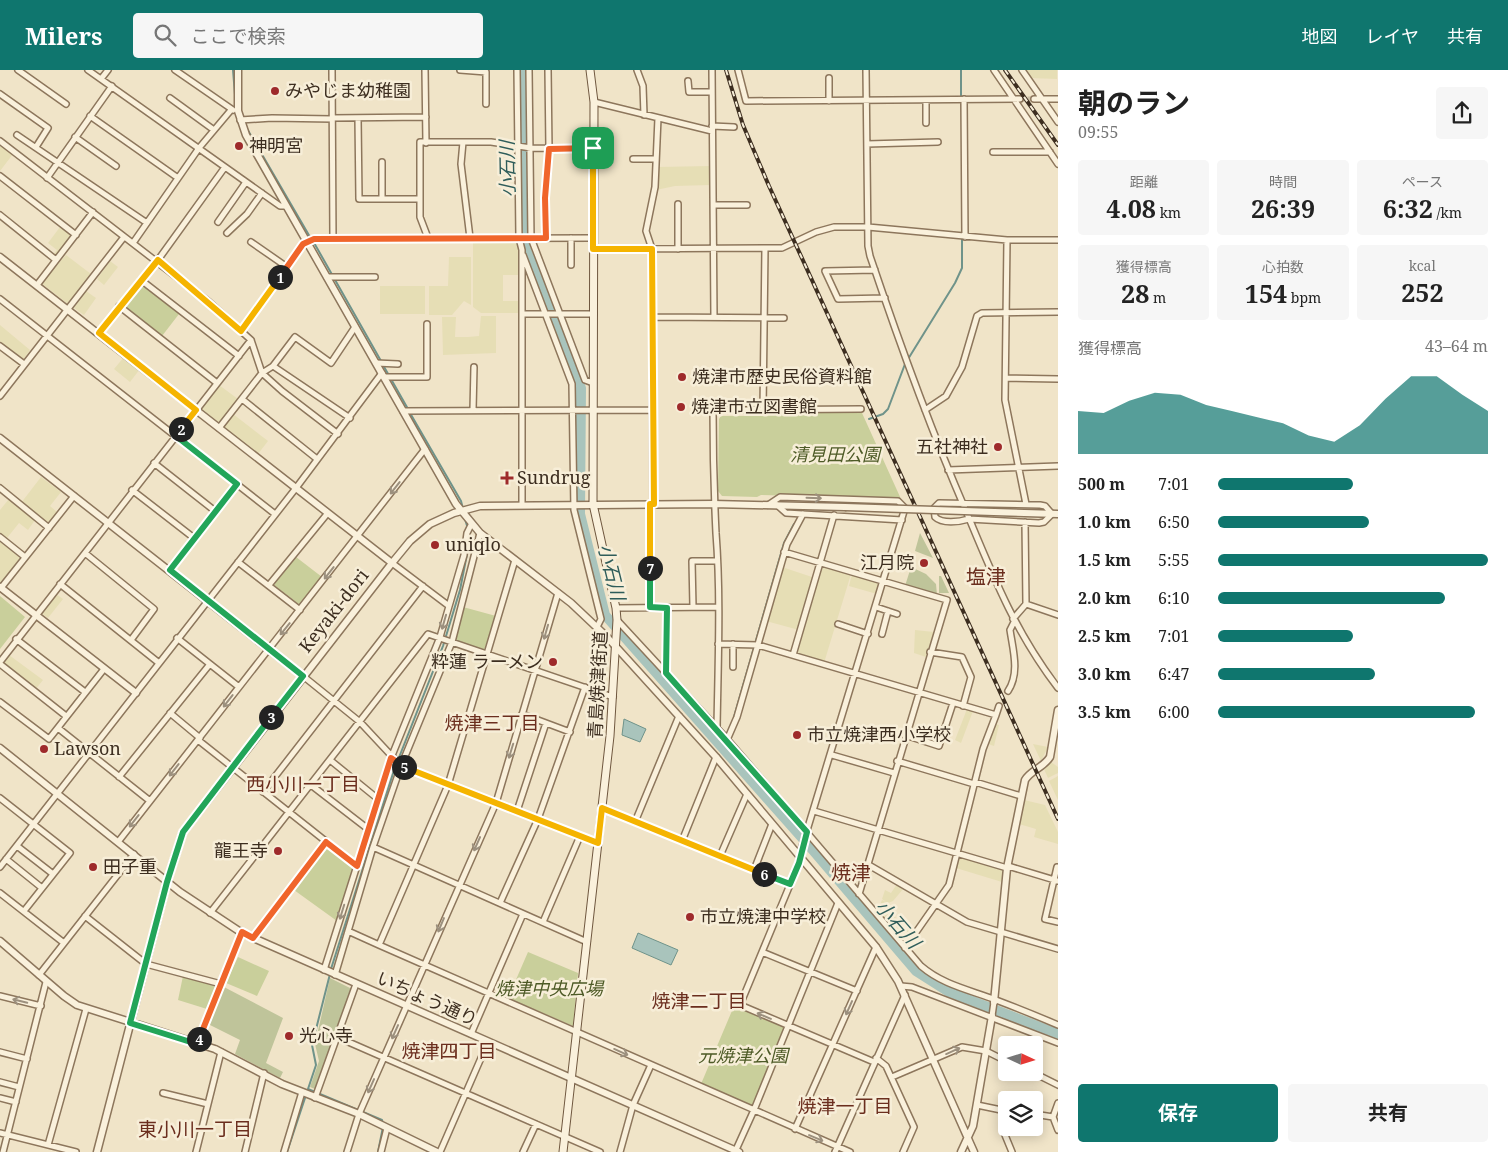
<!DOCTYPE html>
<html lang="ja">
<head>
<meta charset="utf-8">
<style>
	:root { --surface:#fff; --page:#f6f6f6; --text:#222; --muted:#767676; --accent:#0f766e }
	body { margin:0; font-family:"Noto Serif","Noto Sans JP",serif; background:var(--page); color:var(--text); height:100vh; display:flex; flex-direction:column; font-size:19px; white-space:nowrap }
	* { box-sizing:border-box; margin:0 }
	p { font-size:16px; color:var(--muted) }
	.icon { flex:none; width:28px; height:28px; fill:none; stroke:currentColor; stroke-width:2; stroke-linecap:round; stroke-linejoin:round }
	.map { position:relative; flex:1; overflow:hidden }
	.sheet { display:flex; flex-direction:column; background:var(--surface); width:450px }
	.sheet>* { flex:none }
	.needle { width:32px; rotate:94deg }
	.controls { position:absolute; left:998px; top:966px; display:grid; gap:10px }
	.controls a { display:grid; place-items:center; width:45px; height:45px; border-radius:5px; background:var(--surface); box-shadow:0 2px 12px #0003; font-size:25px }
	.pin { position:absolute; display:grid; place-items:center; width:42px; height:42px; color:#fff; margin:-21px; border-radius:10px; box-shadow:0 2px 8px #0006 }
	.km { position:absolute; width:25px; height:25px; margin:-12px; border-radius:50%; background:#222; color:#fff; font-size:14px; line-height:25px; text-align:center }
	.round { display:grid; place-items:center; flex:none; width:52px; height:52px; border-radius:5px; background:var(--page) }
	.headline { display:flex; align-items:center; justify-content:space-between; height:85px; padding:0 20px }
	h1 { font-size:28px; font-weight:700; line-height:38px }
	.figures { display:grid; grid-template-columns:repeat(3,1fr); gap:8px; height:85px; padding:5px 20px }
	.figures div { display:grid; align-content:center; border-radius:5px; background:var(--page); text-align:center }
	.figures b { font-size:25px; font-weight:700 }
	.figures small { font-size:14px; font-weight:400 }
	.figures p { font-size:14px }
	.chart { height:140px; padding:10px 20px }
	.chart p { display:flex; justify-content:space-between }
	.chart svg { width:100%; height:90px; margin-top:5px; fill:var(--accent); opacity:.7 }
	.action { display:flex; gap:10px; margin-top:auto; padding:10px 20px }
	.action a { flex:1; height:58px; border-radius:5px; background:var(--accent); color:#fff; font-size:20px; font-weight:700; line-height:58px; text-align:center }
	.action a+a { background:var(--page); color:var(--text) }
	ul { padding:0 20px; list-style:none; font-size:16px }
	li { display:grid; grid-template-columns:80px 60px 1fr; align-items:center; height:38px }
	li i { height:12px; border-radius:6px; background:var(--accent) }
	header { display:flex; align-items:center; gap:30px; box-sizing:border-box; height:70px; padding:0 25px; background:var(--accent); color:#fff }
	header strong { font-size:24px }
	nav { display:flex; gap:28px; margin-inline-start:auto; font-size:18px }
	.search { width:350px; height:45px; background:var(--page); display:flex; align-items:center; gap:12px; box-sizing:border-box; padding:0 18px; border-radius:5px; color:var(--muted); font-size:19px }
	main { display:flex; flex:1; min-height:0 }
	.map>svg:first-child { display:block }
	.farmland { fill:#e6deb5 }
	.green { fill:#c9cf9b }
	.cemetery { fill:#bfc49a }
	.water { fill:#a9c4bc; stroke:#6f938a }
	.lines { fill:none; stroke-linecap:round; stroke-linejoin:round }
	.stream { stroke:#6f938a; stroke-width:2 }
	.river { stroke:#a9c4bc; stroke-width:10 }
	.minor-tunnel { stroke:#ccc0a6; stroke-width:5; stroke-dasharray:5 2.5; stroke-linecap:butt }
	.minor-casing { stroke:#8d765c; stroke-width:8 }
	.tertiary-casing { stroke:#8d765c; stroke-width:9 }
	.secondary-casing { stroke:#6f573f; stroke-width:9 }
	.minor { stroke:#faf1dc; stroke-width:5 }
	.tertiary { stroke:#faf1dc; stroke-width:6 }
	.secondary { stroke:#faf1dc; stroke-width:7 }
	.rail-casing { stroke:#3d2e20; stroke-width:4 }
	.rail { stroke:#f7eed8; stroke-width:2; stroke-dasharray:5.5; stroke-linecap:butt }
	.tertiary-bridge-casing { stroke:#8d765c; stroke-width:9; stroke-linecap:butt }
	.tertiary-bridge { stroke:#faf1dc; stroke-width:6 }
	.oneway { stroke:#9c907e }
	.split-1-casing { stroke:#fff; stroke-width:10 }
	.split-2-casing { stroke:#fff; stroke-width:10 }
	.split-3-casing { stroke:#fff; stroke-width:10 }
	.split-4-casing { stroke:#fff; stroke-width:10 }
	.split-5-casing { stroke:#fff; stroke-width:10 }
	.split-6-casing { stroke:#fff; stroke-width:10 }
	.split-7-casing { stroke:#fff; stroke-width:10 }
	.split-8-casing { stroke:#fff; stroke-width:10 }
	.split-1 { stroke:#f0652b; stroke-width:6 }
	.split-2 { stroke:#f5b400; stroke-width:6 }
	.split-3 { stroke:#22a559; stroke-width:6 }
	.split-4 { stroke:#22a559; stroke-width:6 }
	.split-5 { stroke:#f0652b; stroke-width:6 }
	.split-6 { stroke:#f5b400; stroke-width:6 }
	.split-7 { stroke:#22a559; stroke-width:6 }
	.split-8 { stroke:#f5b400; stroke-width:6 }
	.poi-dot { fill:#9e2a2b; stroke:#f7eed8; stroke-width:2 }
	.labels { text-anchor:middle; stroke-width:5; stroke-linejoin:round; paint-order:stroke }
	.poi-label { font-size:18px; fill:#3d2e20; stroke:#f7eed8; text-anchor:start }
	.park-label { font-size:18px; font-style:italic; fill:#4d5a26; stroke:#f7eed8 }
	.street-label { font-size:18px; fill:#3d2e20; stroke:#f7eed8 }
	.water-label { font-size:19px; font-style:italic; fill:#2f5d5a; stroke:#f7eed8 }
	.neighbourhood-label { font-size:19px; fill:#6b2e1e; stroke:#f7eed8 }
	.quarter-label { font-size:20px; fill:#6b2e1e; stroke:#f7eed8 }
</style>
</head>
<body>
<header>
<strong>Milers</strong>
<div class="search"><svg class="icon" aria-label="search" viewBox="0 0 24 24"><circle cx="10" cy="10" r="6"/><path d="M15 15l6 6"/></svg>ここで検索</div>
<nav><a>地図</a><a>レイヤ</a><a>共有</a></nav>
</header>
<main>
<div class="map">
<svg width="1058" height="1082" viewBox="0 0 1058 1082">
	<rect width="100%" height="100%" fill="#f0e4c8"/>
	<path class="farmland" d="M1024,0H1057V9L1030,8Z
		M0,74L13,84L0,101Z
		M710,96V115L675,116L656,120L657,97Z
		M60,157L72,165L56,186L53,185L57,180L48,173Z
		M517,170L520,178L519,205H503V231H519V243H481L473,237V171Z
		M66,185L91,204L68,234L41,213Z
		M449,187H471V235L464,231L452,245H429V216H448Z
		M110,191L118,197L104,215L97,209Z
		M380,216H425V244H380Z
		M86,221L96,228L84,245L74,238Z
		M481,246H496V283L443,285L442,247H456L455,267H468L479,266Z
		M0,255L30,280L23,290L0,273Z
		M124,287L140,299L130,312L114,299Z
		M219,315L238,329L219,353L200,339Z
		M233,344L268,371L258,384L223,357Z
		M41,407L61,422L50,436L57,442L47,454L21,433Z
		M9,429L35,450L28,460L19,453L7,468L0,463V440Z
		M0,471L21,489L2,513L0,512Z
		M822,495L851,504L824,593L796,584Z
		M782,497L815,508L799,560L766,551Z
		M852,504L881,513L877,524L849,516Z
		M56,524L63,529L48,548L41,543Z
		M915,560L934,562L926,587L914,583Z
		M9,585L43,610L35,620L2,593Z
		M967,639L973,641L961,673L955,670Z
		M995,654L999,655L994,676L988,674Z
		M1033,674L1048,677L1041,691Z
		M1051,692L1058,697V703L1048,708L1044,699Z
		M1058,706V730L1049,711Z
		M1024,730L1045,735L1058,762V774L1034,767L1036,759L1019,754Z
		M960,787L1002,800V812L956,798Z
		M897,814L904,818L893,831L888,833L894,846L912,863L904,875L877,842L882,830L886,832L882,829L885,820L891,823Z"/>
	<path class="green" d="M141,214L179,244L162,266L124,236Z
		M762,343H862L901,429L761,425L757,427L722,426L718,421L719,349L721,346H762Z
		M296,487L322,507L300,535L274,515Z
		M0,526L25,547L0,579Z
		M463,537L496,546L484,580L456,571Z
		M326,778H329L354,799L337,851L294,820Z
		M528,882L578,903L573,956L508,928Z
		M238,887L269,901L257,926L226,913Z
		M183,906L217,916L207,939L178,930Z
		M734,936L785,957L753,1037L701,1014Z"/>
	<path class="cemetery" d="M920,463L933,488L915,481Z
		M911,497L926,504L936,514L937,525L905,516Z
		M939,506H941L949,523H939Z
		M330,908L352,919L315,1019L310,1017L319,991L315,974Z
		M224,917L283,948L266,993L283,1002L280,1008L235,984L240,970L208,954Z"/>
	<path class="water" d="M624,649L646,659L640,672L622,665Z
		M638,863L678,880L671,895L632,878Z"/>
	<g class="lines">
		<path class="stream" d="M233,0L236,37
			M961,0V28
			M246,57L310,167
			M313,171L381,291
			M383,295L408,339
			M410,343L461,431L463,439
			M869,349L883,344L888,339L905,294L955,213L962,198V132
			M465,449L468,459
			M734,647L784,473L794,454
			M721,675L726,667
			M398,690L443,576L460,520L467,484
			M331,899L396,694
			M308,1019L382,1050L383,1053
			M287,1082L316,995L312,975L330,904
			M378,1082L383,1057"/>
		<path class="river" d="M523,0L525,177L581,318L580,444L605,545L811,778L916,901L949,922L1058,964"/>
		<path class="minor-tunnel" d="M1020,29H1034"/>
		<defs>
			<path id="minor" d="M18,0L66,34
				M88,0L280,136H286
				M175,0L233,40
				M332,0L333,169
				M425,0L426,73
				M460,0L486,2V34
				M517,0L519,168L522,180V434
				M529,0L531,168L585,310L593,313
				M637,0L643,16L644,45
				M712,0L714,247
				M738,0L746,31L1020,29
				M866,0L868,176L870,186C899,272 930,358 966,441C993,506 1015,562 1058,618
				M994,0L1058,94
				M1022,0L1058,52
				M829,8V31
				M101,9L108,0
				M688,11L689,22H712
				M0,24L48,58L36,77
				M170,28L214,60
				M964,29L965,167
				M1034,29H1058
				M926,30V53
				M594,32L712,61
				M90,46L178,108
				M332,48L426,47
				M358,48L359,129H420
				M240,50L272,48L332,49
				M712,56L734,57
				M17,65L147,153
				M75,67L116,96
				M0,71L209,232L251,270L262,303L282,321L338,364
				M463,72L461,94L470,168
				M867,74L938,72
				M993,82H1050
				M633,89H656
				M0,106L76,165
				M47,108L112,16
				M382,129V92
				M713,135H747
				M0,145L56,190
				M218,152L246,112
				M227,163L247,144L262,123
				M428,168L420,147V72H491L531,78L593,79
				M546,168L545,128L549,79L548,0
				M1007,170L1005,330L1026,434
				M251,172L287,197
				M133,173L199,78L231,40
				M593,179L782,178L816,162L834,157H868L1007,170H1058
				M678,179V134
				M523,185L572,314L574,440L601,549L597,557
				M571,195V168
				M875,200L825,201L838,229L885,228
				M327,207H375
				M141,210L239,286
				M37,215L93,142
				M0,229L275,444
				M119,236L217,313
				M522,244H594
				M652,247L784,248
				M241,261L303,174L311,169L593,168
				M99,263L158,190L225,97
				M0,276L24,294
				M376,293L398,294
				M273,296L350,348
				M384,307H427V254
				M1006,308L1058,309
				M0,326L124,167
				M242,329L317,389
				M473,340L474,297
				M763,340L765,178
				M925,340L946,326L962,297L977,246L982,243L1058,242
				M403,341L653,340
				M219,358L262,303L273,296L295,267L331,293L355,257
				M154,393L215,441
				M948,400L1058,396
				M0,418L49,458
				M132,420L194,468
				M939,433L1040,435L1045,436L1052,444L1044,452L1039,453L969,449C959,452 942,454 935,447L934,438Z
				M653,434L652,179L646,161L655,117L658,48
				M768,435L780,427L898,431L905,438L801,780L799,793L740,935L874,992
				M777,435L786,443L902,450
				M1025,452L1026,534L1058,545
				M0,467L25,487
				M784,482L947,530L859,824
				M85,483L154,539L131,570
				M515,490L448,715L379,875L850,1082
				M238,492L300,540
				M392,493L449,536
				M170,500L237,414
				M60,514L159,593
				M269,515L327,444
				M1,518L74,426
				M650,537V434
				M693,537L692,491H716
				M876,537L897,544
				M616,538L717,537
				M1013,549L1026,534
				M617,550L727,669L921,896C943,915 970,920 996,930C1017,938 1037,946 1058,955
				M838,554L868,564
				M882,564L888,541
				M177,568L239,617
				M16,569L85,622
				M718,574L758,575L996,645L983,679L949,815L905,878
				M733,574V597
				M930,582L962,587L971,607L963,636
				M793,585L834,445
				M0,592L251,270
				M0,594L66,646
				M666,603L667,538
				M303,606L360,652L401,696L598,773
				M1008,621C1020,603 1013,580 1010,560L1014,552
				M0,632L49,669L104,599
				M170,643L200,668
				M522,644L570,662
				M996,645L999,636
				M58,658L150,731
				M717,658C718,593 721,527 716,463C714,422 713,381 713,340L861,339
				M905,665L939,676L953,633
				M198,670L357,796
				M727,670L737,647L787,474L803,444
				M832,685L894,703
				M330,690L378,729
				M897,691L974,714
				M119,707L210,594
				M975,712L1021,726
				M311,715L368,759
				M263,722L423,516
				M0,728L70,783L24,841
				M602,738L790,814
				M517,741L546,653
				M814,741L1007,798
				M635,752L679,646
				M682,771L716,687
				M118,772L425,379
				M17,776L53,804
				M373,777L587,872
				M720,786L747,724
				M6,789L42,818
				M867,794L967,852L1058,879
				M1008,796L1058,811
				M0,797L296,418L382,303
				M1057,797L1045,849L1058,852
				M754,800L772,754
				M0,823L64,873
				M500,833L538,749L585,617
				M210,843L428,564L613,627
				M85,846L146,894L221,914
				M543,852L580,766
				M348,861L379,875
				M253,868L326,772
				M762,882L857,921
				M324,900L391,688L440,567L464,485L467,463L471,455
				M39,905L134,784
				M335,905L373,777L401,696L452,572L480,463
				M901,916L912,917L1058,973
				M0,926L41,936
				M992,946L994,932
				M471,964L523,844
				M337,967L600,1082
				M197,973L242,863
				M0,982L27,989
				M876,988L886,996L914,1057L903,1082
				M1032,1002L1058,1015
				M892,1007L962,977L986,981L1006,991
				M0,1012L19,1017
				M163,1023L208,1034
				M0,1028L16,1032
				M315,1028L356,914
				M977,1035L1006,1041
				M1034,1044L1053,1047L1058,1060
				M1053,1047L1058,1033
				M1006,1057L1005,1065L1012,1082
				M795,1059L876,877
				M0,1063L76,1082
				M48,1075L86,939
				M3,1082L46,912
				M196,1082L221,982
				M245,1082L264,1003
				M284,1082L302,1022
				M347,1082L359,1044L496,733L558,523
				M381,1082L387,1058
				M440,1082L488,972
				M523,1082L536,1054
				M620,1082L633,1035L651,995
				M735,1082L754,1040L838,833
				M835,1082L905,925"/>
			<path id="tertiary" d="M238,0V41L246,65L456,434L480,463L571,533L607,567L716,687L876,877L898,911L974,1082
				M0,187L392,493
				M0,368L303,606
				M994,442L1058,444
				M0,517L136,623
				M0,678L180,822L242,863L739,1082
				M0,871L64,926L77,935L215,979L282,1014L359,1044L437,1082
				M994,932L1007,798L1025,710C1031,700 1043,698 1050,687L1058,640
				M97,1082L167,812L183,762L392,493L410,471L430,454L454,443L480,436L713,434L845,437
				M961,1082L973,1056L992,946"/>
			<path id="secondary" d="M563,1082L610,666L617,550L616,538L593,434L594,32L590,0"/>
		</defs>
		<use href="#minor" class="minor-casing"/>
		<use href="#tertiary" class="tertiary-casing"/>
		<use href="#secondary" class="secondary-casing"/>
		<use href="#minor" class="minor"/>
		<use href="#tertiary" class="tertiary"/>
		<use href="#secondary" class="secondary"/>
		<defs>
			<path id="rail" d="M726,0L743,55L769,116L1058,749
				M1005,0L1058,75"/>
		</defs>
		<use href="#rail" class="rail-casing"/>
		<use href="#rail" class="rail"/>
		<defs>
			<path id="tertiary-bridge" d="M845,437L994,442"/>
		</defs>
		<use href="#tertiary-bridge" class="tertiary-bridge-casing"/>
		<use href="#tertiary-bridge" class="tertiary-bridge"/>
	</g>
	<defs><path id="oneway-shaft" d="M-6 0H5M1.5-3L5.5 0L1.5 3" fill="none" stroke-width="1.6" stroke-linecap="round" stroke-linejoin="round" transform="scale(1.25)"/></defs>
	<g class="oneway">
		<use href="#oneway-shaft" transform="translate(395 418) rotate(128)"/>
		<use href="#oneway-shaft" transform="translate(814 428) rotate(2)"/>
		<use href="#oneway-shaft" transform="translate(329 503) rotate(128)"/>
		<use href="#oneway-shaft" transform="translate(444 552) rotate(106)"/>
		<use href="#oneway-shaft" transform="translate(285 559) rotate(129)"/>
		<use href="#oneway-shaft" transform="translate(546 562) rotate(106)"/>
		<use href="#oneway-shaft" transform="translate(228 631) rotate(128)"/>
		<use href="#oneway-shaft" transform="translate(511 681) rotate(107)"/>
		<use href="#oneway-shaft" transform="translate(174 700) rotate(128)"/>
		<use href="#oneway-shaft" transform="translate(134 751) rotate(128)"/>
		<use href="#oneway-shaft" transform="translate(477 774) rotate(114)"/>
		<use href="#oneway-shaft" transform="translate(342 842) rotate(107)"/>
		<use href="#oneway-shaft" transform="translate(441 855) rotate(113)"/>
		<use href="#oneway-shaft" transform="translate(20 931) rotate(-166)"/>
		<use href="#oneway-shaft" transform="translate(849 938) rotate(114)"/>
		<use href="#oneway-shaft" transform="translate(764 946) rotate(-157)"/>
		<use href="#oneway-shaft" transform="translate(395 962) rotate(114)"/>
		<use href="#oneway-shaft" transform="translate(953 981) rotate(-24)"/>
		<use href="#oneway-shaft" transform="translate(621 982) rotate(24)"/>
		<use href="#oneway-shaft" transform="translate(371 1016) rotate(114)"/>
		<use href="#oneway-shaft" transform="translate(816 1068) rotate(23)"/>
	</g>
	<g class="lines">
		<defs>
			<path id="split-1" d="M280,207L303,174L314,169L546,168L545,128L549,79L593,78"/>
			<path id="split-2" d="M181,359L196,340L99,263L158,190L241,261L280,207"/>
			<path id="split-3" d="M181,359L176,366L237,414L170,500L303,606L271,647"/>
			<path id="split-4" d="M199,969L197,974L130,953L167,812L183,762L271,647"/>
			<path id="split-5" d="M199,969L242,862L253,868L326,772L357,796L391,688L404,697"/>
			<path id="split-6" d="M404,697L598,773L602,738L764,804"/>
			<path id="split-7" d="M650,498V537L667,538L666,603L807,762L799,793L790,814L764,804"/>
			<path id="split-8" d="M593,78V179H652L654,434H650V498"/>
		</defs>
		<use href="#split-1" class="split-1-casing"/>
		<use href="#split-2" class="split-2-casing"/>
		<use href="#split-3" class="split-3-casing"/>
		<use href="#split-4" class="split-4-casing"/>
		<use href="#split-5" class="split-5-casing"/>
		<use href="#split-6" class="split-6-casing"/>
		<use href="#split-7" class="split-7-casing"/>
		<use href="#split-8" class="split-8-casing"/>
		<use href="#split-1" class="split-1"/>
		<use href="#split-2" class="split-2"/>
		<use href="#split-3" class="split-3"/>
		<use href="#split-4" class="split-4"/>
		<use href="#split-5" class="split-5"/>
		<use href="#split-6" class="split-6"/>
		<use href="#split-7" class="split-7"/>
		<use href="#split-8" class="split-8"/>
	</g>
	<g class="poi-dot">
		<circle cx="275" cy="21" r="5"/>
		<circle cx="239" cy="76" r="5"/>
		<circle cx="682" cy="307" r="5"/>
		<circle cx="681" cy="337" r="5"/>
		<circle cx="998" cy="377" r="5"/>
		<path d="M504.5 400.5h5v5h5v5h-5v5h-5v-5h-5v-5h5z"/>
		<circle cx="435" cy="475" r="5"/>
		<circle cx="924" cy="493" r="5"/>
		<circle cx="553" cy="592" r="5"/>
		<circle cx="797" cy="665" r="5"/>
		<circle cx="44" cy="679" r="5"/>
		<circle cx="278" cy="781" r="5"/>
		<circle cx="93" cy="797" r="5"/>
		<circle cx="690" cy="847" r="5"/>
		<circle cx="289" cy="966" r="5"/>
	</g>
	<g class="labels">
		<g class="poi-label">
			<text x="285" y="27">みやじま幼稚園</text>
			<text x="249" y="82">神明宮</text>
			<text x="692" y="313">焼津市歴史民俗資料館</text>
			<text x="691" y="343">焼津市立図書館</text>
			<text x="988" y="383" text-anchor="end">五社神社</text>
			<text x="517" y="414">Sundrug</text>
			<text x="445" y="481">uniqlo</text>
			<text x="914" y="499" text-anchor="end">江月院</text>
			<text x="543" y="598" text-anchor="end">粋蓮 ラーメン</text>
			<text x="807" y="671">市立焼津西小学校</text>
			<text x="54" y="685">Lawson</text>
			<text x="268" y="787" text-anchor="end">龍王寺</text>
			<text x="103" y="803">田子重</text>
			<text x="700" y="853">市立焼津中学校</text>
			<text x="299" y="972">光心寺</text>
		</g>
		<g class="park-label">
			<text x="835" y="391">清見田公園</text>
			<text x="549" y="925">焼津中央広場</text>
			<text x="743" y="992">元焼津公園</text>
		</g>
		<g class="street-label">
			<text transform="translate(334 541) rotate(-52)" y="6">Keyaki-dori</text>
			<text transform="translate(598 615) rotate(-87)" y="6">青島焼津街道</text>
			<text transform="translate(427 929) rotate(24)" y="6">いちょう通り</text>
		</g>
		<g class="water-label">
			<text transform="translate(507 99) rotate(-91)" y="7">小石川</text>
			<text transform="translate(612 502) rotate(76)" y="7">小石川</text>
			<text transform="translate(898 854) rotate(49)" y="7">小石川</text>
		</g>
		<g class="neighbourhood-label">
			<text x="492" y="660">焼津三丁目</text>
			<text x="303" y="721">西小川一丁目</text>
			<text x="699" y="938">焼津二丁目</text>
			<text x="449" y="988">焼津四丁目</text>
			<text x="845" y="1043">焼津一丁目</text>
			<text x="195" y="1066">東小川一丁目</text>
		</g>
		<g class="quarter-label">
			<text x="986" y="514">塩津</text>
			<text x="851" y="810">焼津</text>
		</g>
	</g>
</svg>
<div class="controls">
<a><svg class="needle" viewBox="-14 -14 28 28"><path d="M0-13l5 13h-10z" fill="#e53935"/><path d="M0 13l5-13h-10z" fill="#767676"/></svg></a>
<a><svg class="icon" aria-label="layers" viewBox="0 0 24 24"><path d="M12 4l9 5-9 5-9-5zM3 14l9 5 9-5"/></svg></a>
</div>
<div class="pin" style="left:593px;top:78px;background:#1e9e55"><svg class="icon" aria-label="arrive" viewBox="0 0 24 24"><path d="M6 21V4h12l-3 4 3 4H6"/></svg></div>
<b class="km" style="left:280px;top:207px">1</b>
<b class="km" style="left:181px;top:359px">2</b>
<b class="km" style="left:271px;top:647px">3</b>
<b class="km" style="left:199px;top:969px">4</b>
<b class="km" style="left:404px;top:697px">5</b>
<b class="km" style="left:764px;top:804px">6</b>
<b class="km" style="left:650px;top:498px">7</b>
</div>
<section class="sheet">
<div class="headline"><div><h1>朝のラン</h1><p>09:55</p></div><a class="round"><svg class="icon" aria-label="share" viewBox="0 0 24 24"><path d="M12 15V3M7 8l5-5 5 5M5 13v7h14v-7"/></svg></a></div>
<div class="figures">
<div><p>距離</p><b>4.08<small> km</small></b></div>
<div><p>時間</p><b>26:39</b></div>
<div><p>ペース</p><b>6:32<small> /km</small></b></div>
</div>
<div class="figures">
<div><p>獲得標高</p><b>28<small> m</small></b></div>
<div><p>心拍数</p><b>154<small> bpm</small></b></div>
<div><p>kcal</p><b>252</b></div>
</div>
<div class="chart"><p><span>獲得標高</span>43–64 m</p>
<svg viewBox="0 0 160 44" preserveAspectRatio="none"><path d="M0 44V23L10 24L20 18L30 14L40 15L50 20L60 23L70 26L80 29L90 35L100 38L110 30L120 17L130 6L140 6L150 15L160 23V44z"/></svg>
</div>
<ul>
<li><b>500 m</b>7:01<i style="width:50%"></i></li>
<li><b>1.0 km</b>6:50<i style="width:56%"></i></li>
<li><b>1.5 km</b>5:55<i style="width:100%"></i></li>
<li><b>2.0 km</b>6:10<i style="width:84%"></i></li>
<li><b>2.5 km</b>7:01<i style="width:50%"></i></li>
<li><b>3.0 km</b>6:47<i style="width:58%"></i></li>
<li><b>3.5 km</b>6:00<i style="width:95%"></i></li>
</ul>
<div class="action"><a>保存</a><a>共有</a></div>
</section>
</main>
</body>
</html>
